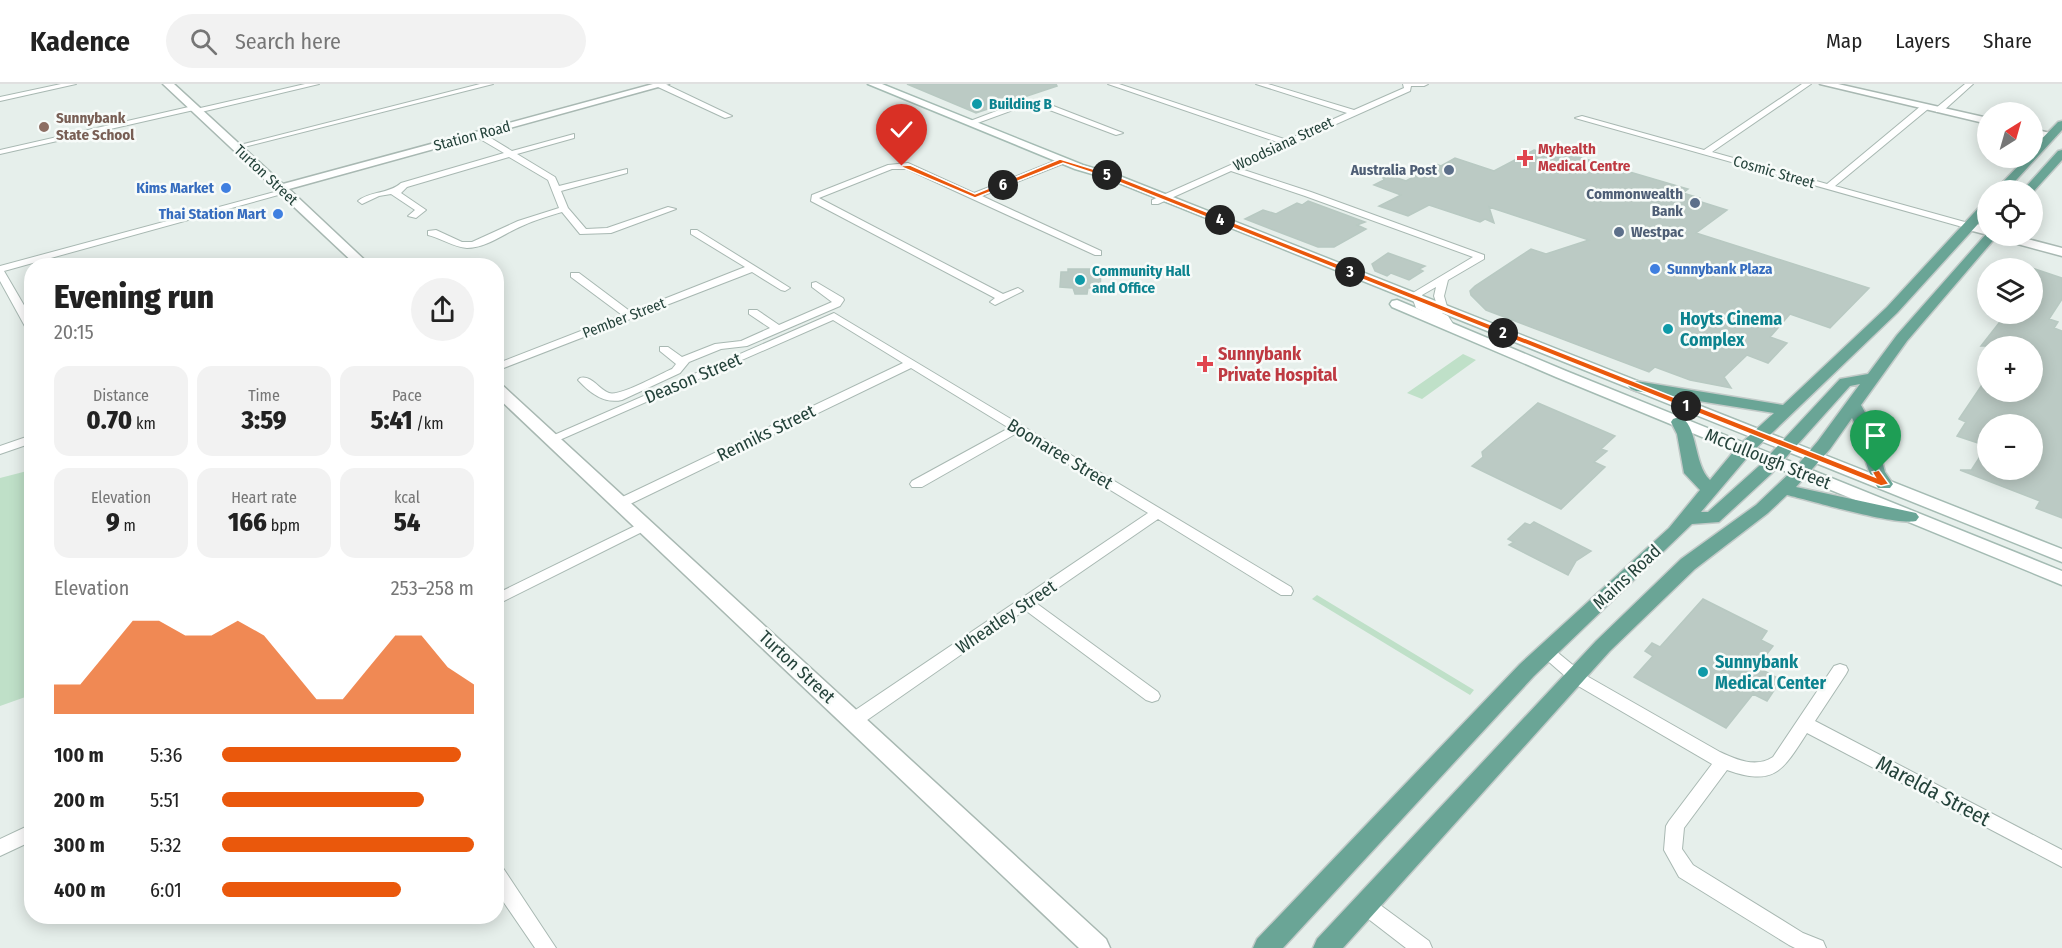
<!DOCTYPE html>
<html lang="en">
<head>
<meta charset="utf-8">
<style>
	:root { --surface:#fff; --page:#f2f2f2; --text:#222; --muted:#767676; --line:#e0e0e0; --accent:#ea580c }
	body { margin:0; font-family:"Fira Sans Condensed",sans-serif; background:var(--page); color:var(--text); height:100vh; display:flex; flex-direction:column; font-size:22px; white-space:nowrap }
	* { box-sizing:border-box; margin:0 }
	p { font-size:20px; color:var(--muted) }
	.icon { flex:none; width:33px; height:33px; fill:none; stroke:currentColor; stroke-width:2; stroke-linecap:round; stroke-linejoin:round }
	.map { position:relative; flex:1; overflow:hidden }
	.panel { position:absolute; left:24px; top:174px; width:480px; height:666px; display:flex; flex-direction:column; background:var(--surface); border-radius:24px; box-shadow:0 3px 15px #0003 }
	.panel>* { flex:none }
	.needle { width:39px; rotate:37deg }
	.buttons { position:absolute; left:1977px; top:18px; display:grid; gap:12px }
	.buttons a { display:grid; place-items:center; width:66px; height:66px; border-radius:50%; background:var(--surface); box-shadow:0 3px 15px #0003; font-size:30px }
	.pin { position:absolute; display:grid; place-items:center; width:51px; height:51px; color:#fff; margin:-62px -26px; border-radius:50% 50% 50% 0; rotate:-45deg; box-shadow:0 0 6px #0007 }
	.pin .icon { rotate:45deg }
	.km { position:absolute; width:30px; height:30px; margin:-15px; border-radius:50%; background:#222; color:#fff; font-size:16px; line-height:30px; text-align:center }
	.round { display:grid; place-items:center; flex:none; width:63px; height:63px; border-radius:32px; background:var(--page) }
	.summary { display:flex; align-items:center; justify-content:space-between; height:102px; padding:0 30px }
	h1 { font-size:33px; font-weight:800; line-height:45px }
	.figures { display:grid; grid-template-columns:repeat(3,1fr); gap:9px; height:102px; padding:6px 30px }
	.figures div { display:grid; align-content:center; border-radius:15px; background:var(--page); text-align:center }
	.figures b { font-size:26px; font-weight:800 }
	.figures small { font-size:16px; font-weight:400 }
	.figures p { font-size:16px }
	.chart { height:168px; padding:12px 30px }
	.chart p { display:flex; justify-content:space-between }
	.chart svg { width:100%; height:108px; margin-top:6px; fill:var(--accent); opacity:.7 }
	ul { padding:0 30px; list-style:none; font-size:20px }
	li { display:grid; grid-template-columns:96px 72px 1fr; align-items:center; height:45px }
	li i { height:15px; border-radius:8px; background:var(--accent) }
	header { display:flex; align-items:center; gap:36px; box-sizing:border-box; height:84px; padding:0 30px; background:var(--surface); border-bottom:2px solid var(--line) }
	header strong { font-size:28px }
	nav { display:flex; gap:33px; margin-inline-start:auto; font-size:21px }
	.search { width:420px; height:54px; background:var(--page); display:flex; align-items:center; gap:15px; box-sizing:border-box; padding:0 21px; border-radius:33px; color:var(--muted); font-size:22px }
	.map>svg:first-child { display:block }
	.green { fill:#bfe0c8 }
	.building { fill:#bbcac4; stroke:#b8c9c2; stroke-width:1.5; fill-rule:evenodd }
	.lines { fill:none; stroke-linecap:round; stroke-linejoin:round }
	.minor-casing { stroke:#a8b8b2; stroke-width:2 }
	.tertiary-casing { stroke:#a8b8b2; stroke-width:3 }
	.secondary-casing { stroke:#a4bbb3; stroke-width:3 }
	.primary-casing { stroke:#c2cac8; stroke-width:3 }
	.minor { fill:#fff; fill-rule:evenodd }
	.tertiary { fill:#fff; fill-rule:evenodd }
	.secondary { fill:#fff; fill-rule:evenodd }
	.primary { fill:#6aa596; fill-rule:evenodd }
	.route { fill:#ea580c; stroke:#fff; stroke-width:1.5 }
	.culture-dot { fill:#0f9aa8; stroke:#f7fbf9; stroke-width:2 }
	.education-dot { fill:#8d6e63; stroke:#f7fbf9; stroke-width:2 }
	.health-dot { fill:#e0444e; stroke:#f7fbf9; stroke-width:2 }
	.service-dot { fill:#5c6f8a; stroke:#f7fbf9; stroke-width:2 }
	.shop-dot { fill:#3f7fe0; stroke:#f7fbf9; stroke-width:2 }
	.labels { text-anchor:middle; stroke-width:5; stroke-linejoin:round; paint-order:stroke }
	.far-culture-label { font-size:15px; font-weight:bold; fill:#0d838f; stroke:#f7fbf9; text-anchor:start }
	.far-education-label { font-size:15px; font-weight:bold; fill:#785e54; stroke:#f7fbf9; text-anchor:start }
	.far-street-label { font-size:15px; fill:#24423a; stroke:#f7fbf9 }
	.far-health-label { font-size:15px; font-weight:bold; fill:#be3a42; stroke:#f7fbf9; text-anchor:start }
	.far-service-label { font-size:15px; font-weight:bold; fill:#4e5e75; stroke:#f7fbf9; text-anchor:end }
	.far-shop-label { font-size:15px; font-weight:bold; fill:#366cbe; stroke:#f7fbf9; text-anchor:end }
	.culture-label { font-size:18px; font-weight:bold; fill:#0d838f; stroke:#f7fbf9; text-anchor:start }
	.health-label { font-size:18px; font-weight:bold; fill:#be3a42; stroke:#f7fbf9; text-anchor:start }
	.street-label { font-size:18px; fill:#24423a; stroke:#f7fbf9 }
	.near-street-label { font-size:21px; fill:#24423a; stroke:#f7fbf9 }
</style>
</head>
<body>
<header>
<strong>Kadence</strong>
<div class="search"><svg class="icon" aria-label="search" viewBox="0 0 24 24"><circle cx="10" cy="10" r="6"/><path d="M15 15l6 6"/></svg>Search here</div>
<nav><a>Map</a><a>Layers</a><a>Share</a></nav>
</header>
<div class="map">
<svg width="2062" height="864" viewBox="0 0 2062 864">
	<rect width="100%" height="100%" fill="#e6efeb"/>
	<path class="green" d="M1463,270L1476,276L1422,315L1407,309Z
		M31,386V611L0,622V394Z
		M1317,511L1474,606L1470,611L1312,515Z"/>
	<path class="building" d="M907,0H1056L1057,2L976,29Z
		M1534,66L1547,70L1555,66L1688,105L1683,109L1699,114L1695,116L1727,126L1696,149L1869,204L1830,244L1790,230L1770,253L1787,259L1768,279L1747,271L1724,293L1731,304L1690,296L1655,283L1649,288L1486,226L1471,211L1470,207L1475,202L1531,165L1546,170L1589,156L1489,123L1494,139L1485,135L1480,138L1429,121L1408,132L1379,122L1401,111L1374,101L1384,96L1380,88L1406,97L1436,80L1441,82L1455,74L1494,87Z
		M1308,117L1365,138L1357,141L1366,145L1334,163H1318L1245,135L1263,126L1276,130L1297,119L1302,121Z
		M1388,169L1425,182L1419,185L1423,187L1409,196L1391,189L1387,192L1375,187L1372,180Z
		M2032,184L2062,194V215L2049,235L2058,238L2054,244L2062,247V434L2036,424L2040,417L1960,386H1974L1972,385L1987,362L1957,352L1966,338L1959,335L1988,292V308H2032V262H1981L2006,230H2032ZM1988,340H2032V386H1988Z
		M1068,185H1091L1092,188L1101,189L1100,204H1088L1087,210H1075L1073,204L1060,203L1061,188H1068Z
		M1538,319L1615,352L1601,365L1607,367L1594,378L1605,383L1561,425L1472,382L1483,373L1482,368Z
		M1534,438L1591,467L1576,477L1568,491L1509,461L1514,458L1508,455L1525,439L1530,441Z
		M1703,515L1767,547L1761,556L1773,562L1757,583L1781,596L1767,617L1753,610L1726,644L1634,593L1653,572L1645,567L1652,559L1660,563Z"/>
	<g class="lines">
		<defs>
			<path id="minor" d="M61,0H76L0,17V13Z
				M305,0H319L197,29L194,26L0,70V66L193,22L196,25Z
				M480,0H493L236,65L232,63Z
				M658,0H665L732,32L725,34L658,3Z
				M1108,0H1119L1287,56L1347,29L1256,0H1268L1354,26L1404,4L1403,0H1428L1424,2H1411L1410,7L1238,84L1311,108L1484,171V175L1448,196L1444,212L1448,226L1442,229L1448,232L1455,243L1454,245H1446L1440,236L1416,224L1411,210L1473,173L1305,112L1231,87L1158,120H1152V116L1280,59ZM1436,203L1434,212L1439,227L1425,220L1422,211Z
				M1802,0H1811L1712,68L1827,100L1922,21H1928V25L1835,102L1972,140V144H1966L1575,34L1582,32L1704,66Z
				M1965,0H1973L1942,28H1936V24Z
				M1020,18H1043L1123,49L1116,51L1039,22H1024L972,41L965,39Z
				M475,48H481L512,67L574,50V54L517,70L555,93L559,102L627,85V89L561,107L568,124L586,145L607,144L668,123L676,125L611,149L580,150L562,128C549,132 535,136 522,142C505,149 487,164 467,164C453,163 441,154 428,151V147L436,146L462,158H472L518,137L559,124L548,96L509,73L407,103L401,109L426,126L416,134L408,132L415,126L391,110L379,112L362,120L358,117C370,107 389,110 401,99L504,69L475,52Z
				M1062,74L1066,77L1065,79L982,112L1101,167V171H1095L907,85H892L819,114L1003,210L1018,204L1023,207L995,221L990,218L995,214L811,117L812,111L888,81L908,79L974,109Z
				M282,106L289,108L4,187L32,235V249L27,246L0,197V182Z
				M691,146H697L790,204L785,207L781,206L752,188L496,287V280L622,231L571,193V189H579L631,228L745,183L691,150Z
				M816,198L843,214L844,216L840,222L747,262L721,265L689,278L680,289L622,316C604,320 590,309 578,296L580,294C592,291 598,305 609,309C619,313 660,290 672,285L676,280L660,267V263H668L682,273L715,260L741,257L770,244L749,230V226H757L779,241L832,218L812,203V199Z
				M834,229L1291,503L1293,507L1291,511H1281L1158,435L1036,519L1158,608L1160,612L1158,616L1152,618L1146,616L1025,526L860,641L854,642L848,641L846,636L848,631L1148,429L1017,349L922,403H912L910,400L912,397L1009,344L911,284L626,422H616L614,419L616,416L903,279L833,236L555,358H547L545,355Z
				M32,351V359L0,370V362Z
				M645,437L650,438L652,441L650,444L496,521V510Z
				M1546,561L1551,563L1585,591L1720,668C1737,676 1756,684 1773,673L1834,582L1840,580L1846,582L1848,586L1846,590L1815,637L2062,766V783L1807,649C1783,686 1775,703 1727,686L1684,744L1682,765L1693,781L1803,849L1823,857L1826,864H1795L1789,861L1679,793L1664,766L1666,742L1669,737L1712,680L1573,599L1541,571L1538,567L1541,563Z
				M32,740V757L0,772V755Z
				M496,782L503,784L556,864H535L496,807Z
				M1365,812L1372,815L1429,857L1432,864H1406L1358,827L1355,821L1358,815Z"/>
			<path id="tertiary" d="M163,0H174L283,100L653,0H669L289,105L371,182H357Z
				M1820,0H1838L1988,34V40Z
				M2032,45L2055,50L2056,52L2051,55L2032,51Z
				M1969,138L1988,143V151L1965,145L1963,142L1965,139Z
				M1997,152H2016L2062,164V172L1999,155Z
				M496,298L501,300L1106,855L1110,864H1079L496,312Z"/>
			<path id="secondary" d="M868,0H882L1083,81L1117,91L2062,465V478L1109,95L1075,85Z
				M1397,216L1566,287L2062,487V501L1556,293L1392,223L1390,220L1392,217Z"/>
			<path id="primary" d="M2062,37V46L2007,106H1995L2026,74H2032V65L2058,38Z
				M2062,66V76L2033,108L2032,106H2023L2058,67Z
				M1984,118H1988V129L1897,229L1751,369L1701,428H1708L1759,382L1840,295L1868,290L1897,251L1987,149L1988,152H1997L1907,257L1861,321L1873,343L1885,388L1893,400L1890,404H1878C1861,379 1865,358 1852,334L1830,365L1796,403L1916,429L1919,433L1916,437C1896,442 1812,417 1787,411L1768,429L1695,485L1610,567L1343,864H1313L1317,855L1596,557L1681,475L1756,421L1795,384L1818,357L1860,300L1850,302L1771,390L1719,438L1692,440L1534,592L1283,864H1253L1257,855L1520,580L1669,444L1700,406L1684,389L1677,350L1671,338L1673,335L1679,333C1698,338 1693,380 1710,396L1739,361L1774,329L1636,307L1631,305L1628,302L1631,299L1636,297L1783,321L1887,223Z"/>
		</defs>
		<use href="#minor" class="minor-casing"/>
		<use href="#tertiary" class="tertiary-casing"/>
		<use href="#secondary" class="secondary-casing"/>
		<use href="#primary" class="primary-casing"/>
		<use href="#minor" class="minor"/>
		<use href="#tertiary" class="tertiary"/>
		<use href="#secondary" class="secondary"/>
		<use href="#primary" class="primary"/>
	</g>
	<path class="route" d="M1060,75L1116,92L1875,393L1872,388L1879,386L1889,400L1881,402L1111,95L1063,79L975,114L899,82L910,81L975,110Z"/>
	<g class="culture-dot">
		<circle cx="977" cy="20" r="6"/>
		<circle cx="1080" cy="196" r="6"/>
		<circle cx="1668" cy="245" r="6"/>
		<circle cx="1703" cy="588" r="6"/>
	</g>
	<circle class="education-dot" cx="44" cy="43" r="6"/>
	<g class="health-dot">
		<path d="M1522 65h6v6h6v6h-6v6h-6v-6h-6v-6h6z"/>
		<path d="M1202 271h6v6h6v6h-6v6h-6v-6h-6v-6h6z"/>
	</g>
	<g class="service-dot">
		<circle cx="1449" cy="86" r="6"/>
		<circle cx="1695" cy="119" r="6"/>
		<circle cx="1619" cy="148" r="6"/>
	</g>
	<g class="shop-dot">
		<circle cx="226" cy="104" r="6"/>
		<circle cx="278" cy="130" r="6"/>
		<circle cx="1655" cy="185" r="6"/>
	</g>
	<g class="labels">
		<g class="far-culture-label">
			<text x="989" y="25">Building B</text>
			<text x="1092" y="192">Community Hall<tspan x="1092" dy="17">and Office</tspan></text>
		</g>
		<g class="far-education-label">
			<text x="56" y="39">Sunnybank<tspan x="56" dy="17">State School</tspan></text>
		</g>
		<g class="far-street-label">
			<text transform="translate(472 52) rotate(-15)" y="5">Station Road</text>
			<text transform="translate(1283 60) rotate(-25)" y="5">Woodsiana Street</text>
			<text transform="translate(1774 88) rotate(16)" y="5">Cosmic Street</text>
			<text transform="translate(266 91) rotate(43)" y="5">Turton Street</text>
			<text transform="translate(624 234) rotate(-21)" y="5">Pember Street</text>
		</g>
		<g class="far-health-label">
			<text x="1538" y="70">Myhealth<tspan x="1538" dy="17">Medical Centre</tspan></text>
		</g>
		<g class="far-service-label">
			<text x="1437" y="91">Australia Post</text>
			<text x="1683" y="115">Commonwealth<tspan x="1683" dy="17">Bank</tspan></text>
			<text x="1631" y="153" text-anchor="start">Westpac</text>
		</g>
		<g class="far-shop-label">
			<text x="214" y="109">Kims Market</text>
			<text x="266" y="135">Thai Station Mart</text>
			<text x="1667" y="190" text-anchor="start">Sunnybank Plaza</text>
		</g>
		<g class="culture-label">
			<text x="1680" y="241">Hoyts Cinema<tspan x="1680" dy="21">Complex</tspan></text>
			<text x="1715" y="584">Sunnybank<tspan x="1715" dy="21">Medical Center</tspan></text>
		</g>
		<g class="health-label">
			<text x="1218" y="276">Sunnybank<tspan x="1218" dy="21">Private Hospital</tspan></text>
		</g>
		<g class="street-label">
			<text transform="translate(693 294) rotate(-23)" y="6">Deason Street</text>
			<text transform="translate(766 349) rotate(-26)" y="6">Renniks Street</text>
			<text transform="translate(1060 370) rotate(31)" y="6">Boonaree Street</text>
			<text transform="translate(1768 375) rotate(22)" y="6">McCullough Street</text>
			<text transform="translate(1627 493) rotate(-43)" y="6">Mains Road</text>
			<text transform="translate(1006 533) rotate(-34)" y="6">Wheatley Street</text>
			<text transform="translate(797 583) rotate(43)" y="6">Turton Street</text>
		</g>
		<g class="near-street-label">
			<text transform="translate(1933 707) rotate(28)" y="7">Marelda Street</text>
		</g>
	</g>
</svg>
<div class="buttons">
<a><svg class="needle" viewBox="-14 -14 28 28"><path d="M0-13l5 13h-10z" fill="#e53935"/><path d="M0 13l5-13h-10z" fill="#767676"/></svg></a>
<a><svg class="icon" aria-label="locate" viewBox="0 0 24 24"><circle cx="12" cy="12" r="6"/><path d="M12 2v4M12 18v4M2 12h4M18 12h4"/></svg></a>
<a><svg class="icon" aria-label="layers" viewBox="0 0 24 24"><path d="M12 4l9 5-9 5-9-5zM3 14l9 5 9-5"/></svg></a>
<a>+</a>
<a>−</a>
</div>
<div class="pin" style="left:1876px;top:388px;background:#1e9e55"><svg class="icon" aria-label="arrive" viewBox="0 0 24 24"><path d="M6 21V4h12l-3 4 3 4H6"/></svg></div>
<div class="pin" style="left:902px;top:82px;background:#d93025"><svg class="icon" aria-label="check" viewBox="0 0 24 24"><path d="M5 12l5 5 9-10"/></svg></div>
<b class="km" style="left:1686px;top:322px">1</b>
<b class="km" style="left:1503px;top:249px">2</b>
<b class="km" style="left:1350px;top:188px">3</b>
<b class="km" style="left:1220px;top:136px">4</b>
<b class="km" style="left:1107px;top:91px">5</b>
<b class="km" style="left:1003px;top:101px">6</b>
<section class="panel">
<div class="summary"><div><h1>Evening run</h1><p>20:15</p></div><a class="round"><svg class="icon" aria-label="share" viewBox="0 0 24 24"><path d="M12 15V3M7 8l5-5 5 5M5 13v7h14v-7"/></svg></a></div>
<div class="figures">
<div><p>Distance</p><b>0.70<small> km</small></b></div>
<div><p>Time</p><b>3:59</b></div>
<div><p>Pace</p><b>5:41<small> /km</small></b></div>
</div>
<div class="figures">
<div><p>Elevation</p><b>9<small> m</small></b></div>
<div><p>Heart rate</p><b>166<small> bpm</small></b></div>
<div><p>kcal</p><b>54</b></div>
</div>
<div class="chart"><p><span>Elevation</span>253–258 m</p>
<svg viewBox="0 0 160 44" preserveAspectRatio="none"><path d="M0 44V32L10 32L20 19L30 6L40 6L50 12L60 12L70 6L80 12L90 25L100 38L110 38L120 25L130 12L140 12L150 25L160 32V44z"/></svg>
</div>
<ul>
<li><b>100 m</b>5:36<i style="width:95%"></i></li>
<li><b>200 m</b>5:51<i style="width:80%"></i></li>
<li><b>300 m</b>5:32<i style="width:100%"></i></li>
<li><b>400 m</b>6:01<i style="width:71%"></i></li>
</ul>
</section>
</div>
</body>
</html>
